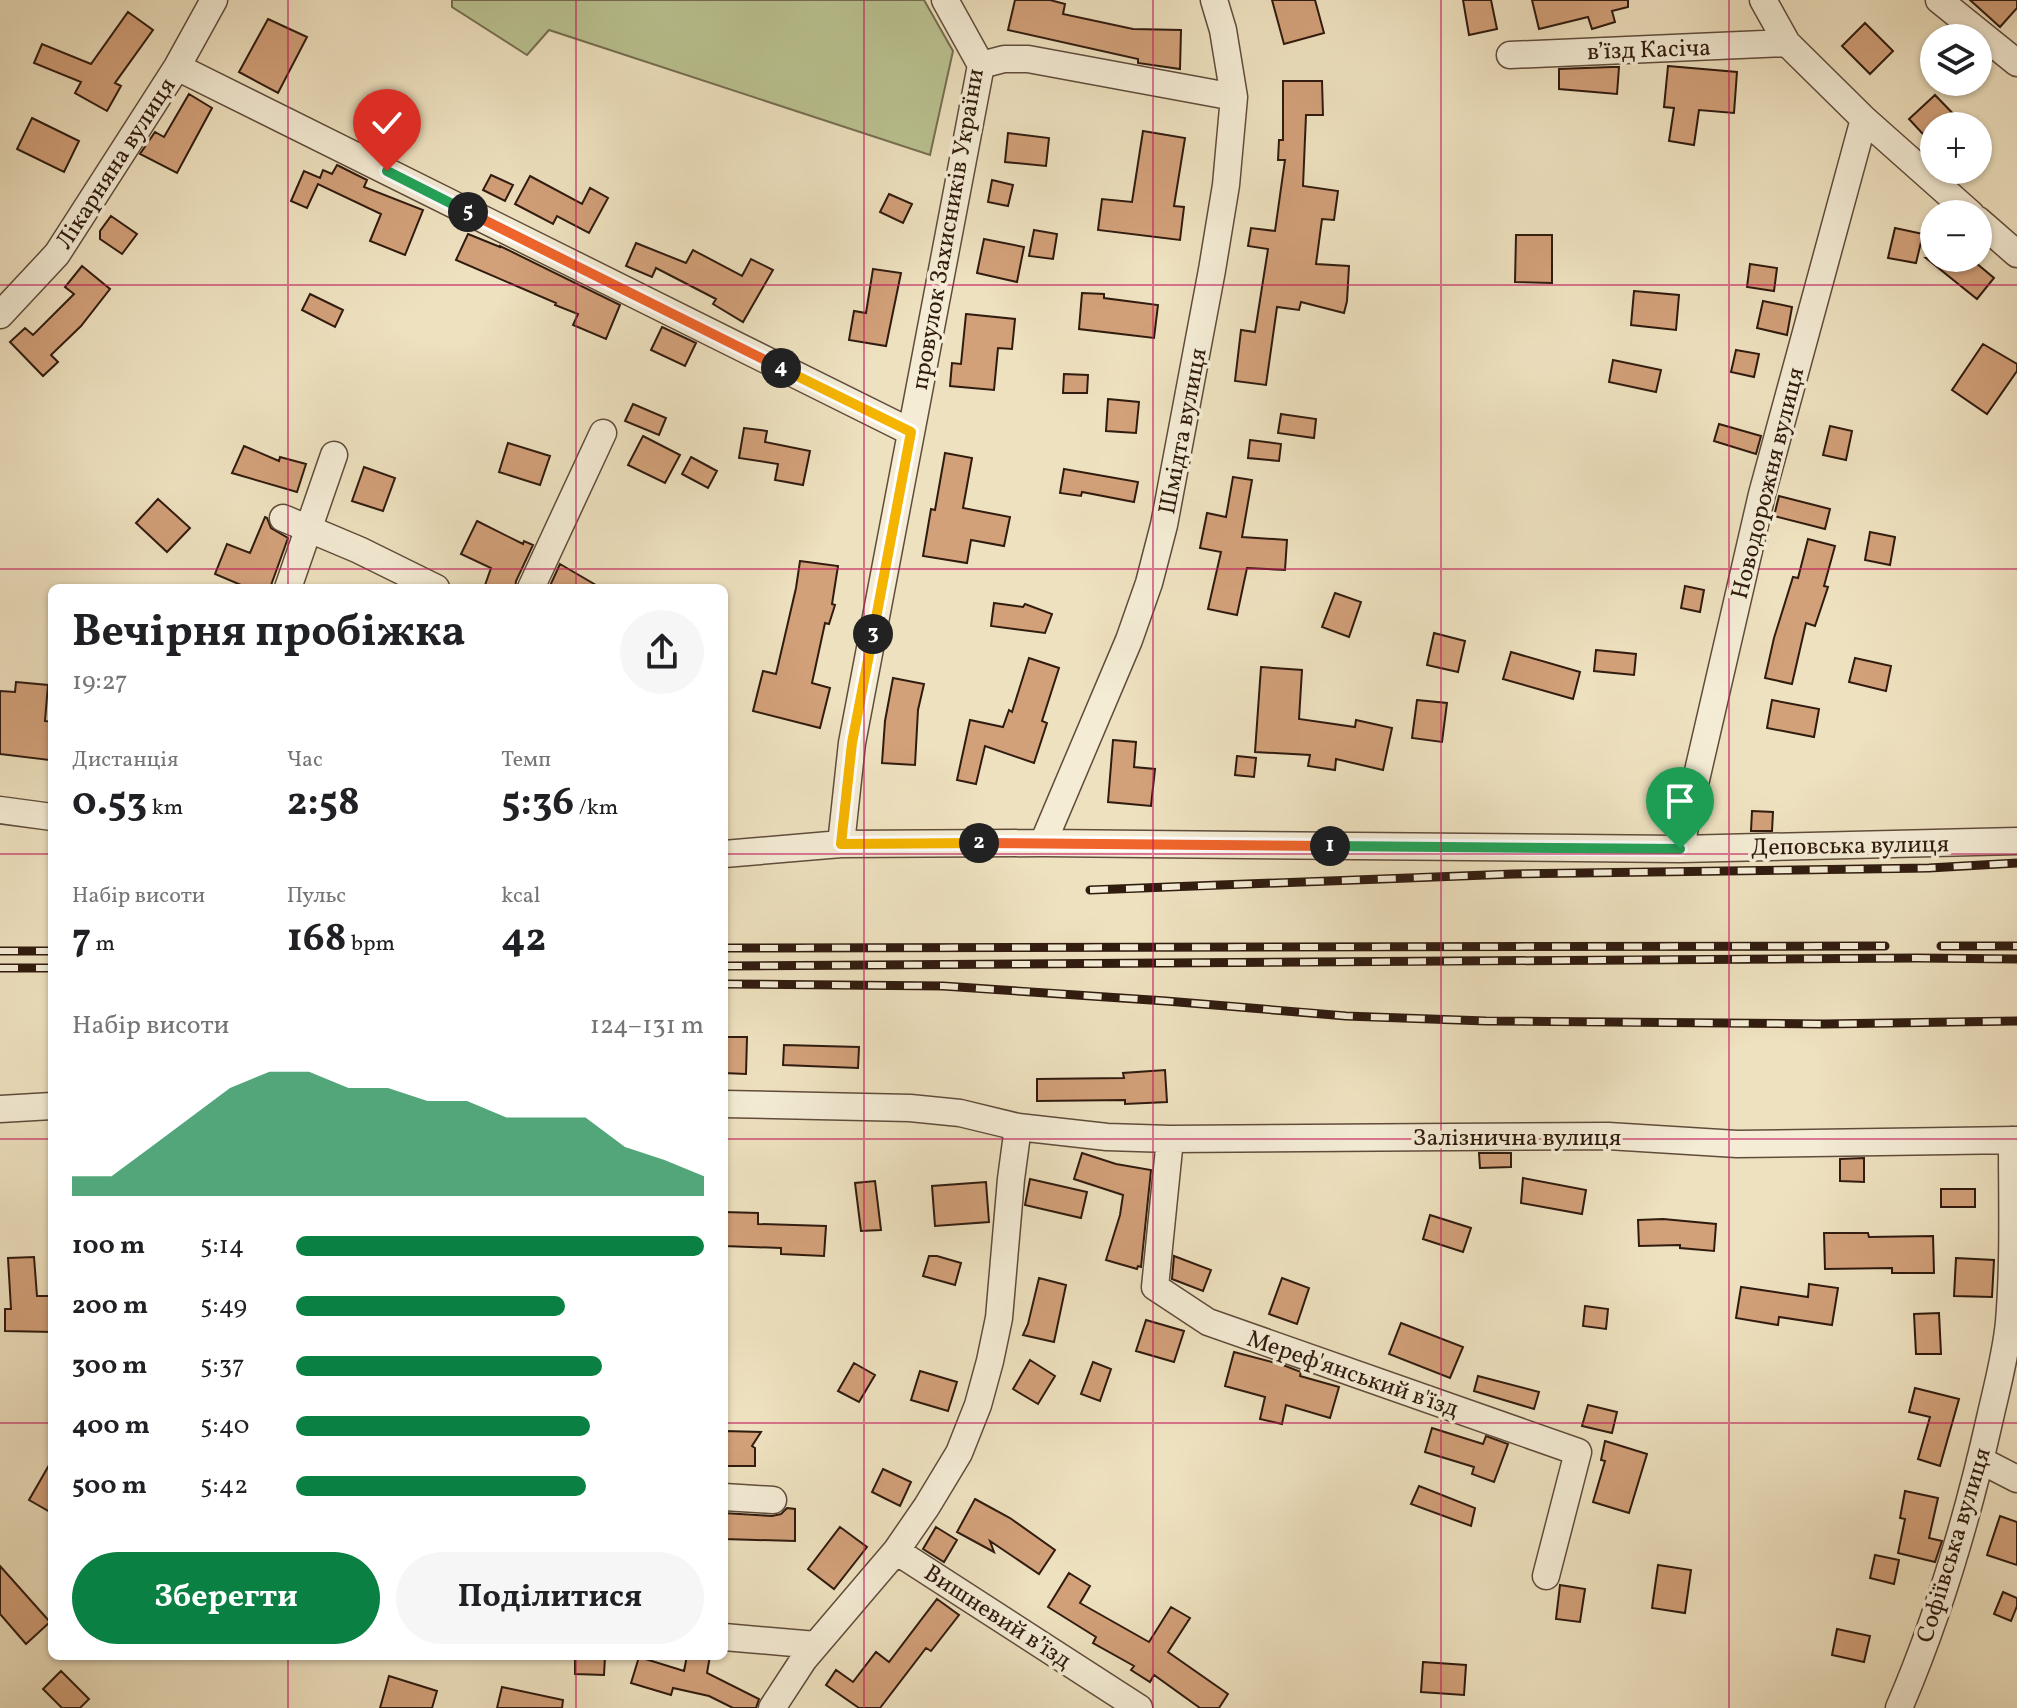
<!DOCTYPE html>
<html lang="uk">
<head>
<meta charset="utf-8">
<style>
	:root { --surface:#fff; --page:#f6f6f6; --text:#202124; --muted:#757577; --accent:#0b8043 }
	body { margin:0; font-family:Vollkorn,serif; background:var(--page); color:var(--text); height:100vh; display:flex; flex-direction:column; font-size:30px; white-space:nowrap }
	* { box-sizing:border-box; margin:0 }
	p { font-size:26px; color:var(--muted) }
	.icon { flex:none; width:44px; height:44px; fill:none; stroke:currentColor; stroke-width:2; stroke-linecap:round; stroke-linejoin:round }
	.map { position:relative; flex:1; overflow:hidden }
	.drawer { position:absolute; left:48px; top:584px; width:680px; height:1076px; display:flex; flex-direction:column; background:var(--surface); border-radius:12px; box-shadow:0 2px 6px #0004 }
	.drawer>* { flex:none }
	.buttons { position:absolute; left:1920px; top:24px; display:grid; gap:16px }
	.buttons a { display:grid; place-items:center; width:72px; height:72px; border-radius:50%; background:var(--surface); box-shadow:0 2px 6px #0004; font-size:40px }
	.pin { position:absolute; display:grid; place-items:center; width:68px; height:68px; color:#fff; margin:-82px -34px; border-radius:50% 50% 50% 0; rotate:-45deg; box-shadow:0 0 8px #0007 }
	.pin .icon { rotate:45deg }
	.km { position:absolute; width:40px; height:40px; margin:-20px; border-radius:50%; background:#222; color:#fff; font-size:22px; line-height:40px; text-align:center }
	.round { display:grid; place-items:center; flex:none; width:84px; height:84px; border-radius:42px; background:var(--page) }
	.overview { display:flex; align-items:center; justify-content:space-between; height:136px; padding:0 24px }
	h1 { font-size:44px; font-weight:700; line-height:60px }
	.stats { display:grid; grid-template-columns:repeat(3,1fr); gap:12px; height:136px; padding:8px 24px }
	.stats div { display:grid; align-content:center }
	.stats b { font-size:40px; font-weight:700 }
	.stats small { font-size:22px; font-weight:400 }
	.stats p { font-size:22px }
	.chart { height:224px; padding:16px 24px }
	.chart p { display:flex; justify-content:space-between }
	.chart svg { width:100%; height:144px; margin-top:8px; fill:var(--accent); opacity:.7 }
	.action { display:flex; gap:16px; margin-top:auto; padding:16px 24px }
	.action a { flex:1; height:92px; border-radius:48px; background:var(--accent); color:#fff; font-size:32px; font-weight:700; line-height:92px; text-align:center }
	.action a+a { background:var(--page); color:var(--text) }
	ul { padding:0 24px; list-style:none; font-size:26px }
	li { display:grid; grid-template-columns:128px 96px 1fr; align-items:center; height:60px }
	li i { height:20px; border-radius:10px; background:var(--accent) }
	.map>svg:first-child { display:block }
	.green { fill:#bac291; stroke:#756e50; stroke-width:2 }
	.building { fill:#d2a079; stroke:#301b0f; stroke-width:2 }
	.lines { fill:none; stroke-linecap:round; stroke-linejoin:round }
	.street-casing { stroke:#604c3b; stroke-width:29 }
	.street { stroke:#f4ecd5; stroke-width:26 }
	.rail-casing { stroke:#301b0f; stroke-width:9 }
	.rail { stroke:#f4ecd5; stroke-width:6; stroke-dasharray:18; stroke-linecap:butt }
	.split-1-casing { stroke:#fff; stroke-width:16 }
	.split-2-casing { stroke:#fff; stroke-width:16 }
	.split-3-casing { stroke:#fff; stroke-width:16 }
	.split-4-casing { stroke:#fff; stroke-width:16 }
	.split-5-casing { stroke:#fff; stroke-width:16 }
	.split-6-casing { stroke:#fff; stroke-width:16 }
	.split-1 { stroke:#22a559; stroke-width:10 }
	.split-2 { stroke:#f0652b; stroke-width:10 }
	.split-3 { stroke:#f5b400; stroke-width:10 }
	.split-4 { stroke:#f5b400; stroke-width:10 }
	.split-5 { stroke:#f0652b; stroke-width:10 }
	.split-6 { stroke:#22a559; stroke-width:10 }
	.grid { fill:none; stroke:#c2185b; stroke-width:2; stroke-opacity:0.55 }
	.labels { text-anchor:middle; stroke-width:7; stroke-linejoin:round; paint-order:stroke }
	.street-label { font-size:24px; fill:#301b0f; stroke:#f4ecd5 }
</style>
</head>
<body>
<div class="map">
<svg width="2017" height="1708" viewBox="0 0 2017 1708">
	<rect width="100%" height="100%" fill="#eee1bf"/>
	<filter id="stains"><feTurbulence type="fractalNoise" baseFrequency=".0025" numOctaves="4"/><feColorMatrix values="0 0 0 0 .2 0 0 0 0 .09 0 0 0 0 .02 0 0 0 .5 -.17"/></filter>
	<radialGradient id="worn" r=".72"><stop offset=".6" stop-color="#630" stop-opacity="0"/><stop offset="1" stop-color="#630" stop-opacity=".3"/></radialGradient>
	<path class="green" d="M452,0H924L953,51L930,155L549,30L527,55L452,7Z"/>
	<path class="building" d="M1015,0H1050L1065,4L1063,14L1133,29L1181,30L1180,69L1138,63V59L1008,30Z
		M1272,0H1315L1324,33L1284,44Z
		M1463,0H1491L1497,29L1469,35Z
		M1532,0H1628V7L1612,11L1615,22L1592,29L1588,17L1539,29Z
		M1970,0H2017V8L2000,27Z
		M128,12L153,30L115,83L121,86L107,111L75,93L81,82L34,63L42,44L91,64Z
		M268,19L307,37L278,93L239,72Z
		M1865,23L1893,51L1870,74L1842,46Z
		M1668,66L1737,72L1734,113L1699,110L1694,145L1669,141L1674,108L1664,107Z
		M1612,67H1619L1617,94L1559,89V69Z
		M1283,81H1322L1323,115H1306L1303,186L1338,191L1334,220L1322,219L1316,264L1349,266L1347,301L1344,313L1301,302L1299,310L1277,307L1266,385L1235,381L1241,330L1255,332L1268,249L1248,246L1251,228L1275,231L1285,160H1278L1279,140H1283Z
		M189,94L212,108L177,173L140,154L155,132L164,137Z
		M1935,95L1965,126H1934V146L1909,119Z
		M32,118L79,141L64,172L17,149Z
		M1143,131L1185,138L1174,206L1184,207L1180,240L1098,230L1102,199L1132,202Z
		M1008,133L1049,138L1046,166L1005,162Z
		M337,165L367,180L364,187L423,210L405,255L370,241L381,214L318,184L307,208L291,201L304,171L320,178L323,170L332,174Z
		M491,175L513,185L505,201L483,190Z
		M530,176L582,204L590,188L608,198L589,233L557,216L553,224L515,204Z
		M992,180L1013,185L1008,206L988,202Z
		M889,194L912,204L903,223L880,212Z
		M111,216L137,234L122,254L100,239V231Z
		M1895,228L1923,234L1916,263L1888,258Z
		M1034,230L1057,234L1053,259L1029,256Z
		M468,234L500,247V246L620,305L606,339L573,325L578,314L555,305L556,303L456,260Z
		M1516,235H1552V283L1515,282Z
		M984,239L1024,247L1017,282L977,273Z
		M636,243L686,263L693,250L742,276L751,259L773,270L743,322L713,304L716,299L656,268L652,277L626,266Z
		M1926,258H1970L1994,278L1977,299Z
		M1750,264L1777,268L1774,291L1747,287Z
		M82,266L110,289L81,326L51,355L58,362L43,376L10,342L25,328L33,335L74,294L65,287Z
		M873,269L901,273L886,346L849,340L854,311L866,313Z
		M1634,291L1679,295L1676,330L1631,325Z
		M1082,293L1104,294V298L1158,305L1154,338L1079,329Z
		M310,294L343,310L335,327L302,310Z
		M1763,301L1792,307L1787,335L1757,328Z
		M966,314L1015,319L1012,349L998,348L994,390L950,386L952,363L961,364Z
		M662,327L696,343L685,366L651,350Z
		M1983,344L2017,364V371L1987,414L1952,390Z
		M1736,350L1759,354L1754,377L1731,372Z
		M1613,360L1661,370L1656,392L1609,382Z
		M1064,374L1088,375L1087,393H1063Z
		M1108,399L1139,402L1136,433L1106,431Z
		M633,404L666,418L659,435L625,421Z
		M1281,414L1316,419L1314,438L1278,433Z
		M1719,424L1761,436L1756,454L1714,441Z
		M1830,426L1852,431L1846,460L1823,455Z
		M744,428L767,431L765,442L810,451L803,485L775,480L778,464L739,458Z
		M643,436L680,455L665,483L628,465Z
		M1250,440L1281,444L1279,461L1248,458Z
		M508,443L550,456L540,485L499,472Z
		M244,446L279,461L280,457L306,464L297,492L232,473Z
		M945,453L972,458L963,508L1010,517L1004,546L971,540L967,563L923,556L931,509L935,510Z
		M691,457L717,471L708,488L682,474Z
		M364,467L395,478L383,511L352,501Z
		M1064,469L1138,482L1134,502L1082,492L1081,496L1060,493Z
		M1233,477L1252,480L1242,537L1287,540L1285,570L1247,568L1237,615L1208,609L1221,552L1200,548L1207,513L1226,517Z
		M1779,496L1830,509L1825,529L1774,516Z
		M158,499L190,528L167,552L136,523Z
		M265,517L267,518L271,528L288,538L270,588H248L215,574L227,544L250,553Z
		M477,521L523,544L524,541L533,545L516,581L515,588H484L491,568L461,554Z
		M1870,532L1895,537L1890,565L1865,560Z
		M1808,539L1835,546L1824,586L1828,587L1815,626L1806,623L1792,684L1765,678L1774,638L1793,577L1798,578Z
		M800,561L838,566L832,604L835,605L829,624L825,623L812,683L830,688L820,728L753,711L763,671L776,674L796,588Z
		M560,564L601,588H549Z
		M1685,586L1704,590L1700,612L1681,608Z
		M1335,593L1361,602L1349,637L1322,627Z
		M994,603L1023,607L1025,604L1052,614L1045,633L991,626Z
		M1434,633L1465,641L1458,672L1427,665Z
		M1596,650L1636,654L1634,675L1594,671Z
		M1511,652L1580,672L1573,699L1503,679Z
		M1029,658L1059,668L1042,721L1047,723L1034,763L985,746L976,784L957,780L970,720L1003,727L1009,710L1012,712Z
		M1855,658L1891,666L1886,691L1849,682Z
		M1261,667L1302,670L1299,719L1355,727L1356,720L1392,728L1383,770L1336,759L1335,770L1308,766L1310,755L1255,752Z
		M893,678L924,684L918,710L915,765L882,763L885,721Z
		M16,682L48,685L45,721L52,722L49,760L0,754V691L15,692Z
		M1417,700L1447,703L1442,742L1412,738Z
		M1772,700L1819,709L1814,737L1767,728Z
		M1113,740L1136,742L1134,767L1155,769L1151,806L1108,802Z
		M1237,756L1256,758L1254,777L1235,775Z
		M1752,811L1773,812L1772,831H1751Z
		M724,1037H747L746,1074L724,1073Z
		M784,1045L859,1047L858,1068L783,1065Z
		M1165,1070L1167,1102L1125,1104V1100L1037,1101V1079L1124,1078L1123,1073Z
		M1082,1153L1116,1164L1151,1170L1141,1267L1138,1266L1137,1269L1106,1260L1120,1215L1123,1195L1074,1179Z
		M1479,1153H1511V1167L1480,1168Z
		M1864,1158V1182L1840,1181V1159Z
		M1523,1178L1586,1190L1582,1214L1521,1203Z
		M1030,1179L1087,1192L1081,1218L1025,1205Z
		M875,1181L881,1230L861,1231L855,1183Z
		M986,1182L989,1222L935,1226L932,1186Z
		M1941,1189H1975V1207H1941Z
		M724,1212L758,1213V1224L826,1226L824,1256L781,1254V1248L724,1246Z
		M1430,1215L1471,1228L1463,1252L1423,1239Z
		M1663,1219L1716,1224L1714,1251L1680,1248V1245L1639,1246L1638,1220Z
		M1824,1233H1868L1869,1237L1933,1236L1934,1273H1892V1268L1825,1269Z
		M929,1256H937L961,1263L955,1285L923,1276Z
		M1174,1256L1211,1270L1203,1291L1172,1279Z
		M34,1257L37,1296H52V1332L5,1331V1309H11L8,1258Z
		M1956,1258L1994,1260L1992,1297L1954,1296Z
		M1039,1278L1066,1285L1054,1342L1023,1335L1028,1324Z
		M1282,1278L1309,1288L1297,1324L1269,1314Z
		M1809,1284L1838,1288L1832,1325L1779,1317L1778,1325L1736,1318L1741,1287L1808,1297Z
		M1585,1306L1608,1309L1606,1329L1583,1326Z
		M1939,1313L1941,1354H1916L1914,1314Z
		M1146,1320L1184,1331L1174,1362L1136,1351Z
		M1401,1323L1463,1347L1450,1378L1389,1354Z
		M1234,1352L1283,1365L1301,1372L1300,1376L1339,1387L1330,1418L1286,1405L1282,1424L1260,1419L1265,1397L1225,1386Z
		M1030,1360L1055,1376L1038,1404L1013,1389Z
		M1093,1362L1111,1369L1100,1401L1081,1394Z
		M854,1363L875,1375L859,1402L838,1391Z
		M920,1371L957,1382L948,1411L911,1400Z
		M1478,1376L1539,1392L1534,1409L1474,1391Z
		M1915,1388L1959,1399L1940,1466L1918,1459L1930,1417L1909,1412Z
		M1588,1405L1617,1412L1612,1433L1582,1426Z
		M1432,1428L1483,1444L1486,1436L1508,1444L1494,1482L1472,1474L1474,1467L1425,1452Z
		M724,1431L761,1432L752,1446L755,1448V1466H724Z
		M1605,1441L1647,1454L1629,1513L1593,1502L1605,1461L1601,1460Z
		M52,1460V1513L29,1500Z
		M883,1469L911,1482L900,1506L872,1492Z
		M1419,1486L1475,1508L1471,1526L1411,1504Z
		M1905,1491L1938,1498L1929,1538L1942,1541L1935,1562L1898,1553L1905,1519L1900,1518Z
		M975,1499L1010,1518L1055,1550L1039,1574L990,1541L994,1552L957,1532Z
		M787,1508L795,1509V1541L724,1539V1513L772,1516L781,1514Z
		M2000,1516L2017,1522V1565L1987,1555Z
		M840,1527L867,1547L834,1589L808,1569Z
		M936,1527L957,1540L944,1562L923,1549Z
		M1875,1555L1899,1560L1894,1584L1870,1578Z
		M1658,1565L1691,1570L1685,1613L1652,1608Z
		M0,1566L50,1622L26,1644L0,1614Z
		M1069,1573L1090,1586L1080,1603L1149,1642L1171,1607L1190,1618L1168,1652L1228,1694L1219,1708H1200L1154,1675L1150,1682L1131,1670L1134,1666L1093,1643L1096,1637L1048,1607Z
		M1560,1585L1585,1589L1580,1622L1556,1619Z
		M2003,1592L2017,1598V1606L2011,1621L1994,1614Z
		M937,1599L959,1615L931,1651L926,1648L880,1708H859L826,1685L836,1670L853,1682L876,1652L889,1662Z
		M1837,1629L1870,1636L1864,1662L1832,1655Z
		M575,1656H605L604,1675L575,1674Z
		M687,1656H710L707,1673L759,1699L756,1708H733L709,1696L673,1688L671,1695L631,1683L639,1657L684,1671Z
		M1423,1662L1466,1665L1464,1695L1421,1692Z
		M61,1671L89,1699L80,1708H62L43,1689Z
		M389,1676L437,1691L432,1708H380Z
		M502,1687L563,1700L562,1708H497Z"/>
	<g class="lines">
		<defs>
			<path id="street" d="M1763,0L1787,43L1864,119L1971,214
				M1939,0L2017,63
				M1510,55L1787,43
				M981,65L1004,59H1028L1234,97
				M177,67L911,432
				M1978,220L2017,254
				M0,315L57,254L177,67L214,0
				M283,518L359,550L436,588
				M288,588L334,455
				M531,588L603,433
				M0,810L52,817
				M1043,843L1129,640L1149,583L1164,525L1212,270L1226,185L1234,97L1223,30L1214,0
				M841,844L852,743L981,65L945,0
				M1680,849L1762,494L1864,119
				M724,854L841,844L1043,843L1680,849L2017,841
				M724,1104L910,1108L960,1113L1018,1127L1107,1137L1170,1139L1608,1136L1737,1144L2017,1140
				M0,1109L52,1106
				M1170,1139L1155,1287L1208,1322L1578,1452L1546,1576
				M1980,1460L2017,1479
				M724,1497L773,1500
				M896,1551L1139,1708
				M724,1637L816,1645
				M772,1708L804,1659L896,1551L927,1506L959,1453L978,1405L990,1361L999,1318L1011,1179L1018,1127
				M1899,1708C1939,1615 1968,1516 1990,1418C1997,1387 2006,1354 2009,1322C2014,1262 2012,1200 2012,1140"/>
		</defs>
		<use href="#street" class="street-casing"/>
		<use href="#street" class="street"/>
		<defs>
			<path id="rail" d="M1090,890L1513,874L1929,868L2017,863
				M1941,946H2017
				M724,948L1885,946
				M0,951H52
				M724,966L1916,958L2017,959
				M0,968H52
				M724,984L943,986L1166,1001L1346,1016L1486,1021L1823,1024L2017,1021"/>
		</defs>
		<use href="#rail" class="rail-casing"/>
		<use href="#rail" class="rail"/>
	</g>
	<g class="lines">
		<defs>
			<path id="split-1" d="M1330,846L1680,849"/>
			<path id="split-2" d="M979,843L1330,846"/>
			<path id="split-3" d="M873,634L852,743L841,844L979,843"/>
			<path id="split-4" d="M781,368L911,432L873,634"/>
			<path id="split-5" d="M468,212L781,368"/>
			<path id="split-6" d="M387,171L468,212"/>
		</defs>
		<use href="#split-1" class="split-1-casing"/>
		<use href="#split-2" class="split-2-casing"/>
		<use href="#split-3" class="split-3-casing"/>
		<use href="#split-4" class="split-4-casing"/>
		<use href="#split-5" class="split-5-casing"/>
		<use href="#split-6" class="split-6-casing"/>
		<use href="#split-1" class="split-1"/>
		<use href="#split-2" class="split-2"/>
		<use href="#split-3" class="split-3"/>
		<use href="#split-4" class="split-4"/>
		<use href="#split-5" class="split-5"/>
		<use href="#split-6" class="split-6"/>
	</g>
	<path class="grid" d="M288,0V588M576,0V588M864,0V1708M1153,0V1708M1441,0V1708M1729,0V1708M0,285H2017M0,569H2017M0,854H52M724,854H2017M0,1139H52M724,1139H2017M0,1423H52M724,1423H2017M288,1656V1708M576,1656V1708"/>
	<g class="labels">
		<g class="street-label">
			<text transform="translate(1649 49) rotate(-2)" y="8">в’їзд Касіча</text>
			<text transform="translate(115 163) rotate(-57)" y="8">Лікарняна вулиця</text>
			<text transform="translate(947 229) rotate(-80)" y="8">провулок Захисників України</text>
			<text transform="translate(1182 431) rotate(-79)" y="8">Шмідта вулиця</text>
			<text transform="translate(1767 483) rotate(-76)" y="8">Новодорожня вулиця</text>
			<text transform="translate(1850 845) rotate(-1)" y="8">Деповська вулиця</text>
			<text x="1517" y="1145">Залізнична вулиця</text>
			<text transform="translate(1353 1373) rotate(19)" y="8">Мереф'янський в'їзд</text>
			<text transform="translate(1953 1545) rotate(-73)" y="8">Софіївська вулиця</text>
			<text transform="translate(998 1616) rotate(33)" y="8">Вишневий в’їзд</text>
		</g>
	</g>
	<rect width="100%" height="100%" filter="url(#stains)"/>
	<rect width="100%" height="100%" fill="url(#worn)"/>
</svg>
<div class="buttons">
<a><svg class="icon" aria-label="layers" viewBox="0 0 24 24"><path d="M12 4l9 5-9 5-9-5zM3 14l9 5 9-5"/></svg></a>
<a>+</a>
<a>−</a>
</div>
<div class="pin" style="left:1680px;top:849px;background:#1e9e55"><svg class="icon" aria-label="arrive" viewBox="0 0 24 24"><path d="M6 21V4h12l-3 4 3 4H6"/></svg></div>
<div class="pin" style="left:387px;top:171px;background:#d93025"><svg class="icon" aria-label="check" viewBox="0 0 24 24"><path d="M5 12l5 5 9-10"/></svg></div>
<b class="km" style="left:1330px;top:846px">1</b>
<b class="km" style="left:979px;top:843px">2</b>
<b class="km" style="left:873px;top:634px">3</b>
<b class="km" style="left:781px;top:368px">4</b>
<b class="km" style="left:468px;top:212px">5</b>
<section class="drawer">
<div class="overview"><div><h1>Вечірня пробіжка</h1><p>19:27</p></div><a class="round"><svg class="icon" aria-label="share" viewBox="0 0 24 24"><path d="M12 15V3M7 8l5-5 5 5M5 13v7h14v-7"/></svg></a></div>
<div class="stats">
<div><p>Дистанція</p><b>0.53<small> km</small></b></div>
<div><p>Час</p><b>2:58</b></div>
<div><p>Темп</p><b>5:36<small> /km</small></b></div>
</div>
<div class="stats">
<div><p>Набір висоти</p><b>7<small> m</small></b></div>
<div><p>Пульс</p><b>168<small> bpm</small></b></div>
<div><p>kcal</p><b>42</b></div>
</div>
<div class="chart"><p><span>Набір висоти</span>124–131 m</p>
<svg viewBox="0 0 160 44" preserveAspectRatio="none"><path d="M0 44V38L10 38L20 29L30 20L40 11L50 6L60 6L70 11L80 11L90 15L100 15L110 20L120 20L130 20L140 29L150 33L160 38V44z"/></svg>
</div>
<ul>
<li><b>100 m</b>5:14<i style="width:100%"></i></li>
<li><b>200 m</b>5:49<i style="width:66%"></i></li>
<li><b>300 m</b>5:37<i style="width:75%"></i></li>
<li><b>400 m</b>5:40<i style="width:72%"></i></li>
<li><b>500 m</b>5:42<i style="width:71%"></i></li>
</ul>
<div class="action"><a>Зберегти</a><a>Поділитися</a></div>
</section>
</div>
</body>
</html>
